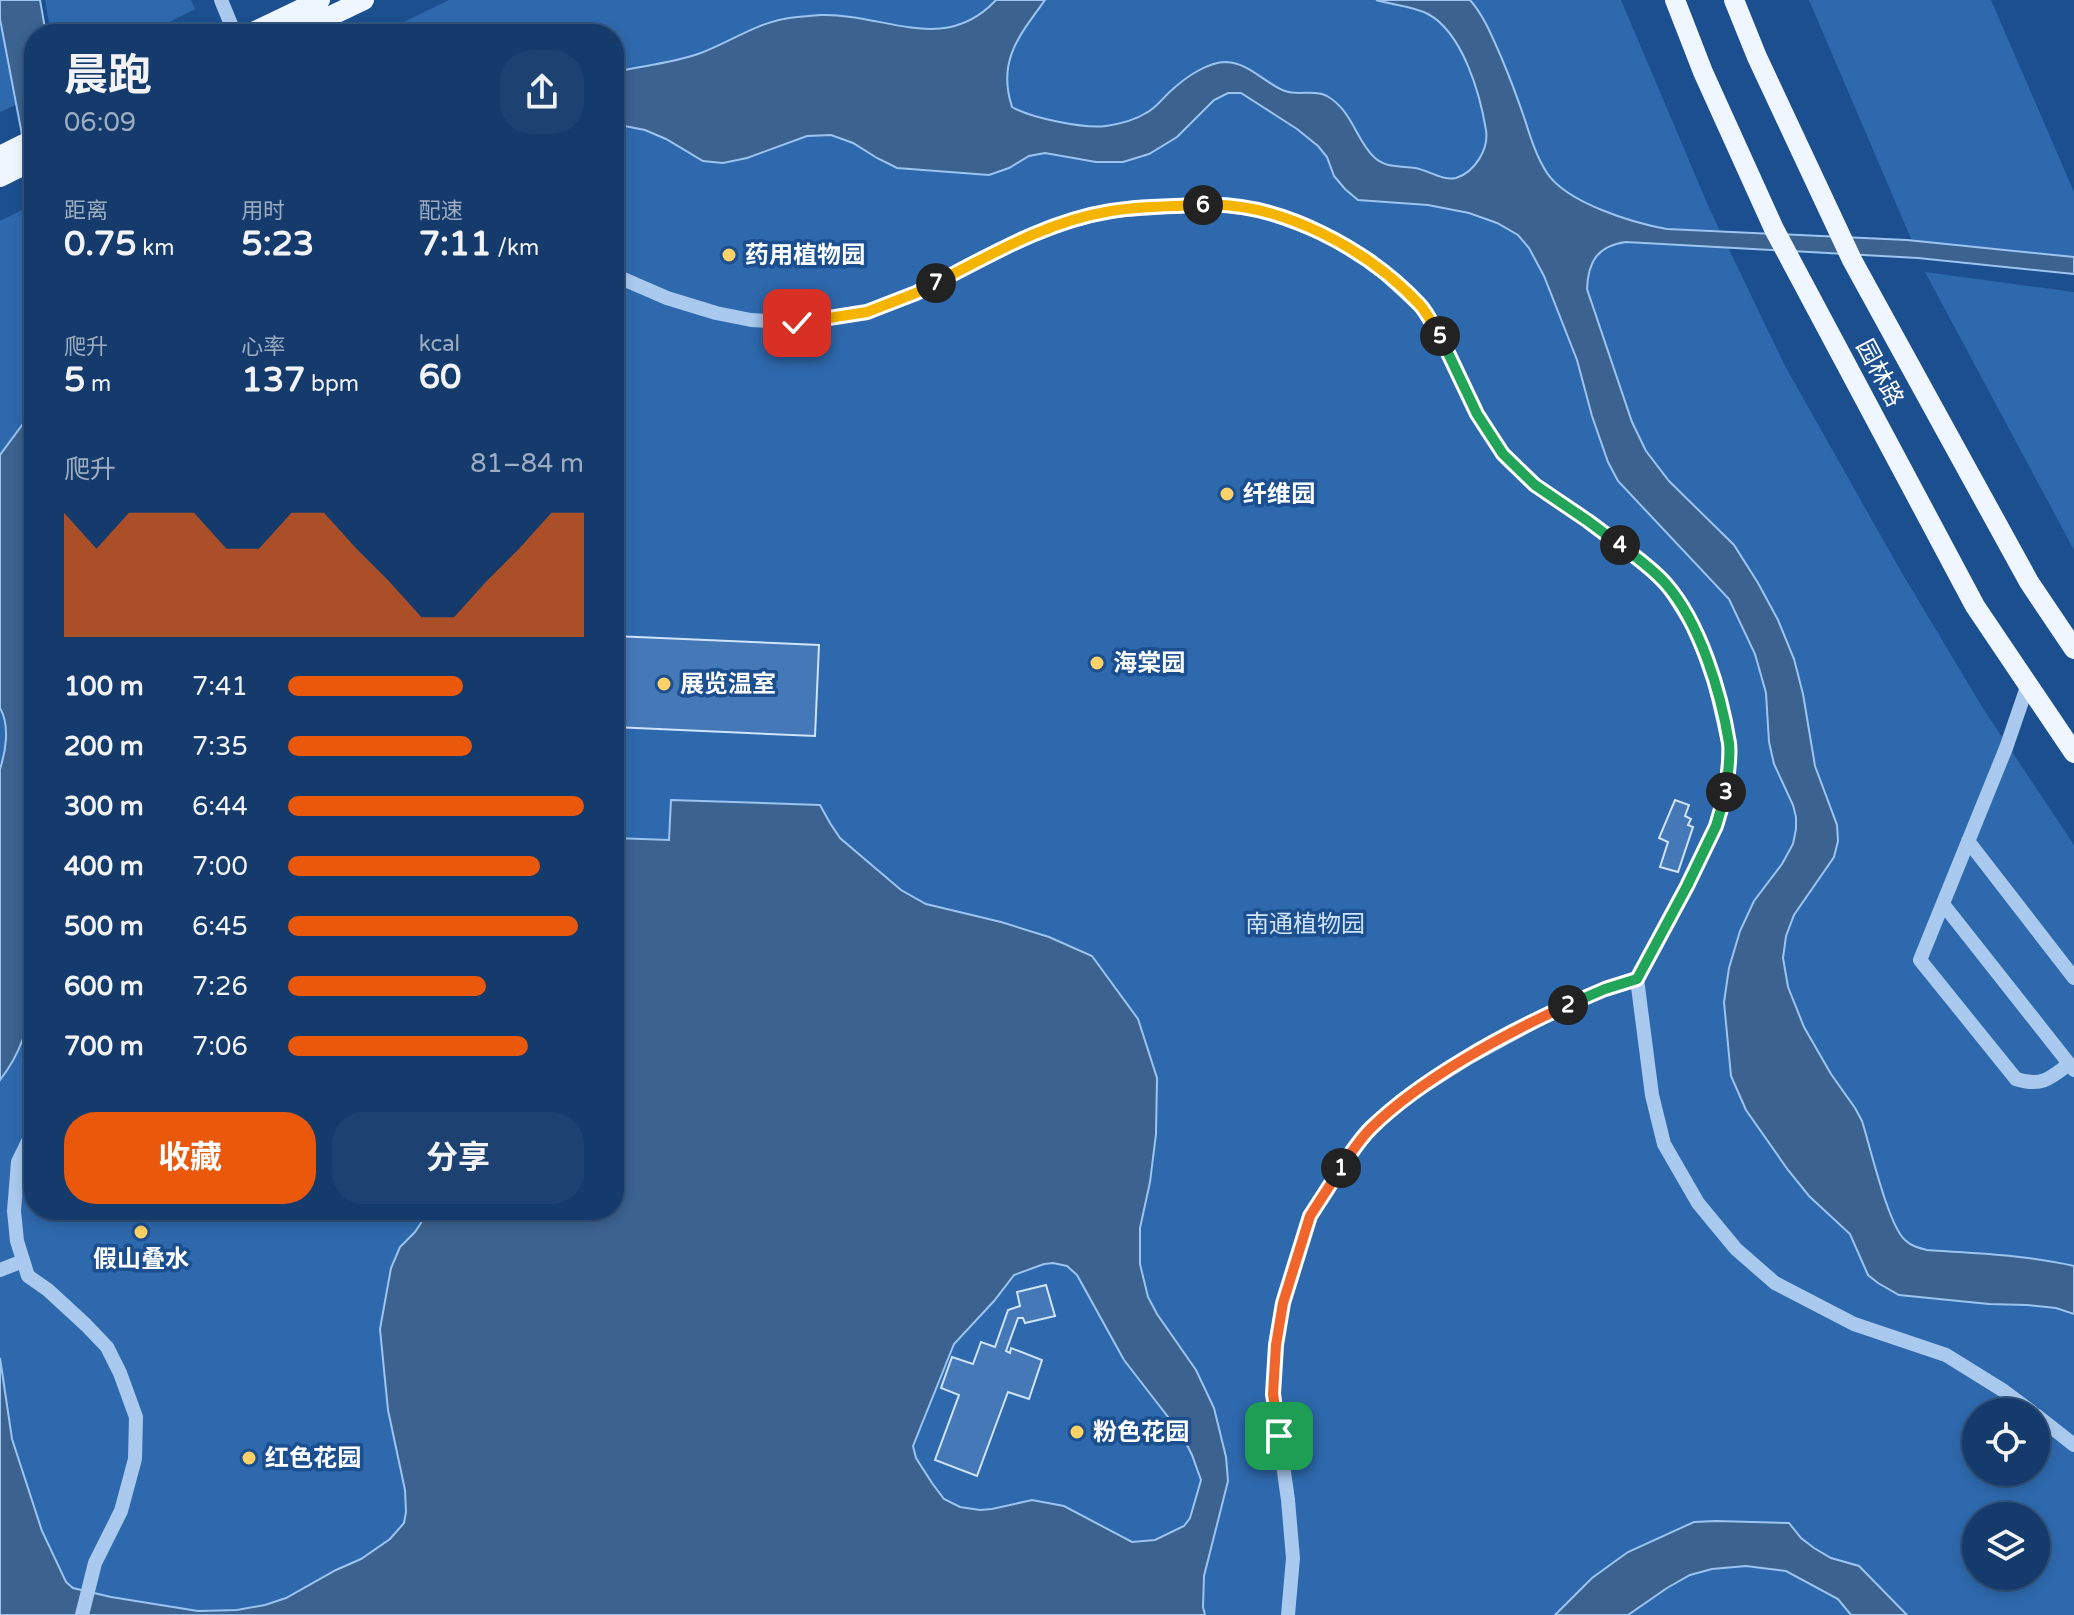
<!DOCTYPE html>
<html lang="zh">
<head>
<meta charset="utf-8">
<style>
	:root { --surface:#143b6b; --page:#1d4271; --text:#f1f3f6; --muted:#9dadc1; --line:#33557e; --accent:#ea580c }
	body { margin:0; font-family:"Varela Round","Noto Sans SC",sans-serif; background:var(--page); color:var(--text); height:100vh; display:flex; flex-direction:column; font-size:30px; white-space:nowrap }
	* { box-sizing:border-box; margin:0 }
	p { font-size:26px; color:var(--muted) }
	.icon { flex:none; width:44px; height:44px; fill:none; stroke:currentColor; stroke-width:2; stroke-linecap:round; stroke-linejoin:round }
	.map { position:relative; flex:1; overflow:hidden }
	.sheet { position:absolute; left:24px; top:24px; width:600px; height:1196px; display:flex; flex-direction:column; background:var(--surface); border-radius:32px; box-shadow:0 4px 12px #0003,0 0 0 2px var(--line) }
	.sheet>* { flex:none }
	.controls { position:absolute; left:1962px; top:1398px; display:grid; gap:16px }
	.controls a { display:grid; place-items:center; width:88px; height:88px; border-radius:50%; background:var(--surface); box-shadow:0 4px 12px #0003,0 0 0 2px var(--line); font-size:40px }
	.pin { position:absolute; display:grid; place-items:center; width:68px; height:68px; color:#fff; margin:-34px; border-radius:16px; box-shadow:0 4px 12px #0006 }
	.km { position:absolute; width:40px; height:40px; margin:-20px; border-radius:50%; background:#222; color:#fff; font-size:22px; line-height:40px; text-align:center }
	.round { display:grid; place-items:center; flex:none; width:84px; height:84px; border-radius:32px; background:var(--page) }
	.head { display:flex; align-items:center; justify-content:space-between; height:136px; padding:0 40px }
	h1 { font-size:44px; font-weight:700; line-height:60px }
	.stats { display:grid; grid-template-columns:repeat(3,1fr); gap:12px; height:136px; padding:8px 40px }
	.stats div { display:grid; align-content:center }
	.stats b { font-size:34px; font-weight:700 }
	.stats small { font-size:22px; font-weight:400 }
	.stats p { font-size:22px }
	.chart { height:224px; padding:16px 40px }
	.chart p { display:flex; justify-content:space-between }
	.chart svg { width:100%; height:144px; margin-top:8px; fill:var(--accent); opacity:.7 }
	.primary-button { display:flex; gap:16px; margin-top:auto; padding:16px 40px }
	.primary-button a { flex:1; height:92px; border-radius:32px; background:var(--accent); color:#fff; font-size:32px; font-weight:700; line-height:92px; text-align:center }
	.primary-button a+a { background:var(--page); color:var(--text) }
	ul { padding:0 40px; list-style:none; font-size:26px }
	li { display:grid; grid-template-columns:128px 96px 1fr; align-items:center; height:60px }
	li i { height:20px; border-radius:10px; background:var(--accent) }
	.map>svg:first-child { display:block }
	.green { fill:#2e69ad; fill-rule:evenodd }
	.water { fill:#3c6290; stroke:#9cc4f0; stroke-width:2; fill-rule:evenodd }
	.building { fill:#4478b7; stroke:#cfe3fa; stroke-width:2 }
	.lines { fill:none; stroke-linecap:round; stroke-linejoin:round }
	.minor { stroke:#a9c9ee; stroke-width:14 }
	.major { stroke:#f0f6ff; stroke-width:20 }
	.split-1-casing { stroke:#fff; stroke-width:16 }
	.split-2-casing { stroke:#fff; stroke-width:16 }
	.split-3-casing { stroke:#fff; stroke-width:16 }
	.split-4-casing { stroke:#fff; stroke-width:16 }
	.split-5-casing { stroke:#fff; stroke-width:16 }
	.split-6-casing { stroke:#fff; stroke-width:16 }
	.split-7-casing { stroke:#fff; stroke-width:16 }
	.split-8-casing { stroke:#fff; stroke-width:16 }
	.split-1 { stroke:#f0652b; stroke-width:10 }
	.split-2 { stroke:#f0652b; stroke-width:10 }
	.split-3 { stroke:#22a559; stroke-width:10 }
	.split-4 { stroke:#22a559; stroke-width:10 }
	.split-5 { stroke:#22a559; stroke-width:10 }
	.split-6 { stroke:#f5b400; stroke-width:10 }
	.split-7 { stroke:#f5b400; stroke-width:10 }
	.split-8 { stroke:#f5b400; stroke-width:10 }
	.poi-dot { fill:#ffd166; stroke:#1b4f8f; stroke-width:3 }
	.labels { text-anchor:middle; stroke-width:7; stroke-linejoin:round; paint-order:stroke }
	.poi-label { font-size:24px; font-weight:bold; fill:#fff; stroke:#1b4f8f; text-anchor:start }
	.street-label { font-size:24px; fill:#fff; stroke:#1b4f8f }
	.park-label { font-size:24px; fill:#cfe3fa; stroke:#1b4f8f }
</style>
</head>
<body>
<div class="map">
<svg width="2074" height="1615" viewBox="0 0 2074 1615">
	<rect width="100%" height="100%" fill="#1b4f8f"/>
	<path class="green" d="M45,0H191L195,9L146,34H51Z
		M449,0H1621L1710,210L1785,366L1899,568L1984,710L2074,845V1615H0V221L34,204V1210H614V34H379ZM1976,1412H2036V1472H1976ZM1976,1516H2036V1576H1976Z
		M1809,0H1991L2074,192V269L1915,248Z
		M0,7L18,104L0,112Z
		M1925,272L2074,292V550Z"/>
	<path class="water" d="M0,0H40L46,34H34V198L0,19Z
		M996,0H1045C1019,36 997,61 1012,107C1031,118 1085,129 1106,126C1119,124 1135,120 1146,113C1157,108 1164,96 1173,89C1186,77 1208,62 1226,62C1250,63 1264,83 1285,91C1298,96 1314,89 1327,96C1353,111 1356,141 1375,158C1386,168 1401,166 1415,168C1428,170 1442,181 1456,178C1475,172 1489,149 1486,130C1480,94 1463,33 1428,14C1413,6 1393,5 1376,0H1470C1485,17 1493,39 1502,59C1510,78 1517,97 1524,117C1530,136 1536,156 1547,173C1567,203 1633,223 1667,229L1907,240L2074,257V274L1918,258L1626,242C1597,246 1588,262 1587,289L1632,422L1646,451L1669,481L1734,545L1758,583L1778,620L1794,659L1803,694L1815,766L1837,825L1838,841L1834,857L1794,915L1786,936L1783,958L1788,987L1804,1027L1831,1074L1855,1108L1862,1121C1870,1146 1888,1225 1905,1240C1911,1246 1919,1248 1927,1250C1976,1253 2026,1255 2074,1266V1314L2056,1308L2027,1305L1989,1304L1899,1295L1878,1283L1868,1275L1850,1234L1809,1196L1788,1170L1746,1110L1731,1076L1724,1002L1729,968L1740,931L1754,901L1782,864L1793,844L1796,829V817L1793,805L1774,764L1769,742L1766,693L1755,654L1729,599L1618,481L1608,462L1592,416L1577,360L1544,276L1529,248L1518,235L1497,223L1469,213L1428,205L1358,200L1345,189L1334,176L1327,157L1318,146L1297,129L1241,93H1228L1214,100L1177,137L1149,154L1123,162H1096L1045,153L1029,156L1009,168L989,175L897,168L877,158L853,143L831,135L807,136L747,158L723,163L703,161L666,139L645,130L614,124V72C642,66 672,63 698,54C726,44 755,24 784,19C796,16 809,16 821,15C884,13 944,56 996,0Z
		M34,409L33,995C28,1028 21,1053 0,1080V769C6,751 10,725 0,708V455Z
		M671,800L820,805L830,823L840,838L901,890L926,904L1001,922L1049,937L1092,956L1138,1019L1157,1078L1156,1134L1150,1182L1140,1228V1264L1148,1297L1157,1314L1196,1370L1214,1408L1226,1457L1228,1481L1204,1576L1203,1607L1205,1615H0V1358L12,1439L42,1531L66,1582L73,1588L111,1597L198,1611L237,1610L265,1605L286,1598L336,1570L361,1559L390,1539L404,1523L406,1512L405,1490L388,1410L380,1329L391,1268L400,1247L415,1232L421,1223L423,1210H614V838L669,840ZM1053,1263L1067,1266L1077,1275L1124,1360L1182,1435L1192,1455L1201,1480L1190,1518L1184,1526L1155,1540L1132,1542L1064,1506L1032,1500L992,1509L980,1510L960,1507L944,1499L932,1483L916,1458L913,1446L954,1344L994,1301L1014,1275L1044,1264Z
		M1716,1521L1789,1523L1801,1538L1814,1548L1831,1558L1859,1566L1907,1615H1851L1838,1599L1786,1571L1746,1566L1712,1569L1690,1575L1667,1588L1628,1615H1555L1592,1578L1628,1552L1694,1522Z"/>
	<path class="building" d="M614,636L819,645L815,736L614,727Z
		M1675,800L1689,805L1685,816L1691,819L1688,825L1693,827L1678,872L1660,867L1668,842L1659,838Z
		M1046,1285L1055,1316L1025,1323L1023,1318H1018L1006,1351L1010,1353L1011,1348L1042,1360L1029,1399L1008,1392L977,1476L935,1460L959,1395L941,1388L952,1357L973,1364L981,1342L995,1347L1008,1310L1020,1306L1017,1292Z"/>
	<g class="lines">
		<path class="minor" d="M221,0L235,34
			M614,275L667,298L716,313L751,320L797,323L867,312L916,293L1019,240L1057,225L1110,211L1214,204L1264,211L1325,234L1370,260L1421,307L1440,336L1477,414L1503,454L1535,485L1588,521L1654,571L1669,588L1692,625L1712,672L1729,746L1726,797L1716,826L1687,886L1637,979L1652,1095L1664,1144L1698,1203L1736,1249L1775,1283L1854,1324L1946,1355L2004,1391L2032,1412
			M2028,684L2006,748L1920,960L2016,1079C2041,1087 2050,1079 2069,1064
			M1968,841L2074,978
			M1943,904L2074,1070
			M34,1129L18,1162L14,1211L17,1241L28,1276L48,1290L86,1325L107,1347L120,1373L136,1417L135,1459L121,1511L95,1563L82,1615
			M0,1270L23,1261
			M2036,1415L2074,1445
			M1288,1615L1293,1558L1288,1500L1273,1394L1276,1345L1283,1303L1310,1216L1351,1153L1369,1130L1402,1100L1468,1058L1549,1014L1605,989L1637,979"/>
		<path class="major" d="M1675,0L1703,72L1774,229L1975,606L2074,753
			M1734,0L1757,57L1852,260L2029,582L2074,649
			M249,34L320,0
			M293,34L364,0
			M0,156L34,139
			M0,177L34,160"/>
	</g>
	<g class="lines">
		<defs>
			<path id="split-1" d="M1279,1436L1273,1394L1276,1345L1283,1303L1310,1216L1341,1168"/>
			<path id="split-2" d="M1341,1168C1350,1154 1359,1140 1371,1128C1421,1079 1504,1034 1568,1005"/>
			<path id="split-3" d="M1568,1005L1605,989L1637,979L1687,886L1716,826L1726,792"/>
			<path id="split-4" d="M1620,545C1636,557 1653,569 1666,584C1700,623 1721,693 1729,743C1731,758 1727,776 1726,792"/>
			<path id="split-5" d="M1440,336L1477,414L1503,454L1535,485L1588,521L1620,545"/>
			<path id="split-6" d="M1203,205C1280,201 1369,250 1420,305C1428,314 1433,326 1440,336"/>
			<path id="split-7" d="M936,283C992,254 1048,221 1111,211C1141,206 1173,206 1203,205"/>
			<path id="split-8" d="M797,323L867,312L916,293L936,283"/>
		</defs>
		<use href="#split-1" class="split-1-casing"/>
		<use href="#split-2" class="split-2-casing"/>
		<use href="#split-3" class="split-3-casing"/>
		<use href="#split-4" class="split-4-casing"/>
		<use href="#split-5" class="split-5-casing"/>
		<use href="#split-6" class="split-6-casing"/>
		<use href="#split-7" class="split-7-casing"/>
		<use href="#split-8" class="split-8-casing"/>
		<use href="#split-1" class="split-1"/>
		<use href="#split-2" class="split-2"/>
		<use href="#split-3" class="split-3"/>
		<use href="#split-4" class="split-4"/>
		<use href="#split-5" class="split-5"/>
		<use href="#split-6" class="split-6"/>
		<use href="#split-7" class="split-7"/>
		<use href="#split-8" class="split-8"/>
	</g>
	<g class="poi-dot">
		<circle cx="729" cy="255" r="8"/>
		<circle cx="1227" cy="494" r="8"/>
		<circle cx="1097" cy="663" r="8"/>
		<circle cx="664" cy="684" r="8"/>
		<circle cx="141" cy="1232" r="8"/>
		<circle cx="1077" cy="1432" r="8"/>
		<circle cx="249" cy="1458" r="8"/>
	</g>
	<g class="labels">
		<g class="poi-label">
			<text x="745" y="263">药用植物园</text>
			<text x="1243" y="502">纤维园</text>
			<text x="1113" y="671">海棠园</text>
			<text x="680" y="692">展览温室</text>
			<text x="141" y="1267" text-anchor="middle">假山叠水</text>
			<text x="1093" y="1440">粉色花园</text>
			<text x="265" y="1466">红色花园</text>
		</g>
		<g class="street-label">
			<text transform="translate(1880 373) rotate(62)" y="8">园林路</text>
		</g>
		<g class="park-label">
			<text x="1305" y="932">南通植物园</text>
		</g>
	</g>
</svg>
<div class="controls">
<a><svg class="icon" aria-label="locate" viewBox="0 0 24 24"><circle cx="12" cy="12" r="6"/><path d="M12 2v4M12 18v4M2 12h4M18 12h4"/></svg></a>
<a><svg class="icon" aria-label="layers" viewBox="0 0 24 24"><path d="M12 4l9 5-9 5-9-5zM3 14l9 5 9-5"/></svg></a>
</div>
<div class="pin" style="left:1279px;top:1436px;background:#1e9e55"><svg class="icon" aria-label="arrive" viewBox="0 0 24 24"><path d="M6 21V4h12l-3 4 3 4H6"/></svg></div>
<div class="pin" style="left:797px;top:323px;background:#d93025"><svg class="icon" aria-label="check" viewBox="0 0 24 24"><path d="M5 12l5 5 9-10"/></svg></div>
<b class="km" style="left:1341px;top:1168px">1</b>
<b class="km" style="left:1568px;top:1005px">2</b>
<b class="km" style="left:1726px;top:792px">3</b>
<b class="km" style="left:1620px;top:545px">4</b>
<b class="km" style="left:1440px;top:336px">5</b>
<b class="km" style="left:1203px;top:205px">6</b>
<b class="km" style="left:936px;top:283px">7</b>
<section class="sheet">
<div class="head"><div><h1>晨跑</h1><p>06:09</p></div><a class="round"><svg class="icon" aria-label="share" viewBox="0 0 24 24"><path d="M12 15V3M7 8l5-5 5 5M5 13v7h14v-7"/></svg></a></div>
<div class="stats">
<div><p>距离</p><b>0.75<small> km</small></b></div>
<div><p>用时</p><b>5:23</b></div>
<div><p>配速</p><b>7:11<small> /km</small></b></div>
</div>
<div class="stats">
<div><p>爬升</p><b>5<small> m</small></b></div>
<div><p>心率</p><b>137<small> bpm</small></b></div>
<div><p>kcal</p><b>60</b></div>
</div>
<div class="chart"><p><span>爬升</span>81–84 m</p>
<svg viewBox="0 0 160 44" preserveAspectRatio="none"><path d="M0 44V6L10 17L20 6L30 6L40 6L50 17L60 17L70 6L80 6L90 17L100 27L110 38L120 38L130 27L140 17L150 6L160 6V44z"/></svg>
</div>
<ul>
<li><b>100 m</b>7:41<i style="width:59%"></i></li>
<li><b>200 m</b>7:35<i style="width:62%"></i></li>
<li><b>300 m</b>6:44<i style="width:100%"></i></li>
<li><b>400 m</b>7:00<i style="width:85%"></i></li>
<li><b>500 m</b>6:45<i style="width:98%"></i></li>
<li><b>600 m</b>7:26<i style="width:67%"></i></li>
<li><b>700 m</b>7:06<i style="width:81%"></i></li>
</ul>
<div class="primary-button"><a>收藏</a><a>分享</a></div>
</section>
</div>
</body>
</html>
